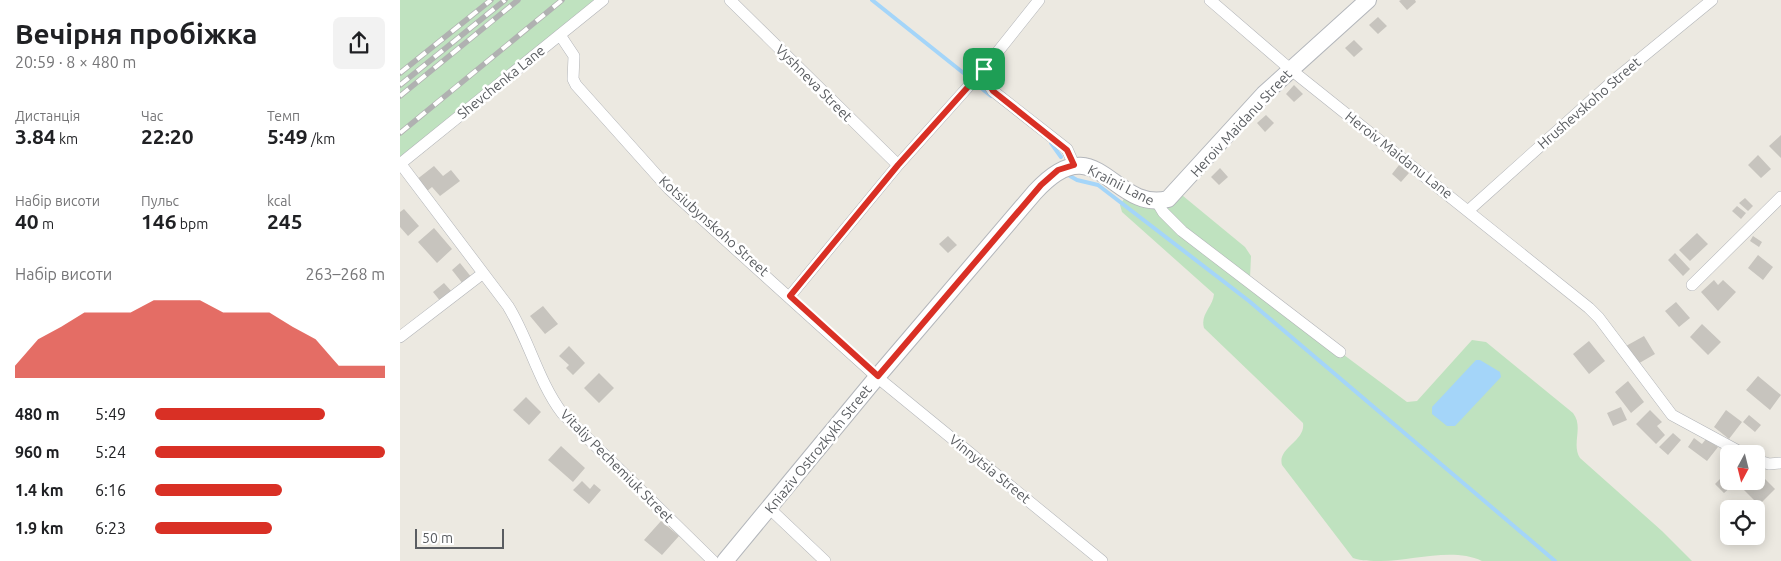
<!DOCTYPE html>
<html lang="uk">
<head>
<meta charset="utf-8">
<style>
	:root { --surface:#fff; --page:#f2f2f2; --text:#202124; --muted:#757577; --accent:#d93025 }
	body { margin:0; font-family:Ubuntu,sans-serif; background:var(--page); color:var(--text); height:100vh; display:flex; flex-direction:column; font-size:19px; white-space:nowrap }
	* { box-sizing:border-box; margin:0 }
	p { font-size:16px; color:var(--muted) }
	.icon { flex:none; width:28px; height:28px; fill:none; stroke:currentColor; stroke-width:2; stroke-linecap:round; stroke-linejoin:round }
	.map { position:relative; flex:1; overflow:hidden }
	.sheet { display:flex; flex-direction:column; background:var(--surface); width:400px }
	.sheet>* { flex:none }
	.needle { width:32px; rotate:187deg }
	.controls { position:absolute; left:1320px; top:445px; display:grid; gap:10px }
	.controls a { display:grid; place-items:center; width:45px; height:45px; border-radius:8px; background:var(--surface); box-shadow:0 2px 12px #0003; font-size:25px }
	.scale { position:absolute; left:15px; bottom:12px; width:89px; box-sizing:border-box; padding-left:5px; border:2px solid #5a5d61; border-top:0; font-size:14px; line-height:18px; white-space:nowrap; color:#5a5d61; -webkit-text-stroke:4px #fff; paint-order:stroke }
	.pin { position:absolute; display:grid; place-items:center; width:42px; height:42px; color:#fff; margin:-21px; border-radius:10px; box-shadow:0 2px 8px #0006 }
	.round { display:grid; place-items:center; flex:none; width:52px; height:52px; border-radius:8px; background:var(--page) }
	.headline { display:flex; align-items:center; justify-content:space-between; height:85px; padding:0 15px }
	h1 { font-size:28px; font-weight:600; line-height:38px }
	.figures { display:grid; grid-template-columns:repeat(3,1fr); gap:8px; height:85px; padding:5px 15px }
	.figures div { display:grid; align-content:center }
	.figures b { font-size:21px; font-weight:600 }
	.figures small { font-size:14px; font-weight:400 }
	.figures p { font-size:14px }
	.chart { height:140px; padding:10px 15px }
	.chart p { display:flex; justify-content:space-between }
	.chart svg { width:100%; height:90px; margin-top:5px; fill:var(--accent); opacity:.7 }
	ul { padding:0 15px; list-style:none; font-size:16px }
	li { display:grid; grid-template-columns:80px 60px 1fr; align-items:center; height:38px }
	li i { height:12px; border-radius:6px; background:var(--accent) }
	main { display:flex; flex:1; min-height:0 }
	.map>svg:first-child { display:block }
	.green { fill:#bfe2bf }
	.water { fill:#a4d5f9 }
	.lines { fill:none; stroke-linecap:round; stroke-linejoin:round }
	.stream { stroke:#a4d5f9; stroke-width:4 }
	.building { fill:#c7c4be }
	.street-casing { stroke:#b2b4b8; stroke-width:12 }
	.secondary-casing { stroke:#b3b6bb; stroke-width:18 }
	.street { stroke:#fff; stroke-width:11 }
	.secondary { stroke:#fff; stroke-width:16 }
	.rail-casing { stroke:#b0b1b1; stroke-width:5.5 }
	.rail { stroke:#fff; stroke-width:4; stroke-dasharray:11; stroke-linecap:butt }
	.route-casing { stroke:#fff; stroke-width:10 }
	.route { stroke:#d93025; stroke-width:6 }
	.labels { text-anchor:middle; stroke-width:5; stroke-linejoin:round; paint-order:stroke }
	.street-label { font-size:14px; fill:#5a5d61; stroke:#fff }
</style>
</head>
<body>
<main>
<section class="sheet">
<div class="headline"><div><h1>Вечірня пробіжка</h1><p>20:59 · 8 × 480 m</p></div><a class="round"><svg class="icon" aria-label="share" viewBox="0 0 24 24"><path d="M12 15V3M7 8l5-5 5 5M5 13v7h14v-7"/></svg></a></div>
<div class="figures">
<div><p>Дистанція</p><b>3.84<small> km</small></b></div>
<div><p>Час</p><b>22:20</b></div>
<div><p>Темп</p><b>5:49<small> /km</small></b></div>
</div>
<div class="figures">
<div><p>Набір висоти</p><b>40<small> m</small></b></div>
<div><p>Пульс</p><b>146<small> bpm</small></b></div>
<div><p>kcal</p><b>245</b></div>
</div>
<div class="chart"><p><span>Набір висоти</span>263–268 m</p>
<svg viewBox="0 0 160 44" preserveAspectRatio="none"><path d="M0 44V38L10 25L20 19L30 12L40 12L50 12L60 6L70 6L80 6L90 12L100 12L110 12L120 19L130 25L140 38L150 38L160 38V44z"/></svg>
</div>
<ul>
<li><b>480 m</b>5:49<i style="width:74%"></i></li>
<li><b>960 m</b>5:24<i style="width:100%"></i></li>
<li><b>1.4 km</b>6:16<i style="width:55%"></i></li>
<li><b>1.9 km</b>6:23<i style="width:51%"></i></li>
</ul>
</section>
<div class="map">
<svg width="1381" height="561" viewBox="0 0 1381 561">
	<rect width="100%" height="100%" fill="#ece9e1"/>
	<path class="green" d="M0,0H202L0,164Z
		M729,191L735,194L777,191L845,247L851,256L850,278L940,352L1007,402L1017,401L1072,340L1086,342L1173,413C1184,427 1171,444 1180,458L1262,531L1292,561H1082C1052,547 1013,561 981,561C971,561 962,561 953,558L882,465C877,448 906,441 903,423L804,328C800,314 813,307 814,294L722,212L720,205Z"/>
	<path class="water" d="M1076,360H1080L1100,372L1101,377L1055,426H1047L1032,414V407Z"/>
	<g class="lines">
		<path class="stream" d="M472,0L566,75
			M581,88L591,96
			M651,143L661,157
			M670,176L677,180L698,185L849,301L1155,561"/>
	</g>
	<path class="building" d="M1001,0H1015L1016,2L1007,10L999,1Z
		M978,17L987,26L978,34L969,25Z
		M954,40L963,49L954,57L945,48Z
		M894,85L903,94L894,102L886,94Z
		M866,115L874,123L865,132L857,123Z
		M1381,135V158L1369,146Z
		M1358,155L1371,169L1361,178L1348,165Z
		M999,165L1009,173L1001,182L992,174Z
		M34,166L43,176L51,170L60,181L40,196L32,187L26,192L16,180Z
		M820,168L828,177L819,185L811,177Z
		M1345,198L1353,206L1348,211L1339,203Z
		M1337,206L1346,213L1341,219L1332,211Z
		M4,209L19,226L8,236L0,227V212Z
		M34,228L52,249L37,263L18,242Z
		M1297,233L1308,244L1290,261L1279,250Z
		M548,236L557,245L548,253L539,244Z
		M1353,236L1362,242L1359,247L1350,241Z
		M1275,253L1290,269L1283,276L1268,260Z
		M1358,255L1373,267L1363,280L1348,268Z
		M60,263L72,278L63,284L52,270Z
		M1314,280L1318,285L1323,280L1336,292L1318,311L1301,292Z
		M44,283L52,292L41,302L33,292Z
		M1276,302L1290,318L1279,327L1265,311Z
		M143,306L158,324L145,334L130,316Z
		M1302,324L1321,342L1308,355L1290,337Z
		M1244,336L1255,354L1236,365L1226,346Z
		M1189,341L1205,361L1189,374L1173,354Z
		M169,346L185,363L173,375L166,368L169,365L159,356Z
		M199,373L214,388L199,403L184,388Z
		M1358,376L1381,395L1370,410L1346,390Z
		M1228,381L1244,402L1231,413L1215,392Z
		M126,397L141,412L129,425L113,410Z
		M1221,407L1227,420L1213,426L1207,413Z
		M1250,410L1262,422L1257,426L1265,435L1256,444L1236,424Z
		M1326,410L1342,422L1329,439L1314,427Z
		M1349,415L1361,425L1355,432L1343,422Z
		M1273,433L1281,440L1268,455L1259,447Z
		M1294,438L1302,444L1306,439L1318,447L1307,461L1288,447Z
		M161,446L185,468L173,482L148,460Z
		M1356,470L1375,489L1359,505L1341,487L1347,481H1356Z
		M1323,476L1332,486L1324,493L1315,484Z
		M182,481L190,489L194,484L201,490L189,504L173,490Z
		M261,521L279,536L262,555L244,540Z"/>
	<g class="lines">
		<defs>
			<path id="street" d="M330,0L498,165
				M810,0L890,69L1189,308L1199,318L1272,415L1344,454
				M160,35L174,56L173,79L176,85L269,189L477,377L702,561
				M584,69L586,80L593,91L667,149L674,165
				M0,163L108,306C129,340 138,381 162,413L313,561
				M0,164L203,0
				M757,202L763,212L782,231L940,352
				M1069,210L1213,81L1312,0
				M1292,285L1381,197
				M390,296L498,165L584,69L639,0
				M0,337L82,274
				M1356,460L1369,464L1381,463
				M369,508L425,561"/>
			<path id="secondary" d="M325,561L477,377L635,192C698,123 712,213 768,199L864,94L968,0"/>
		</defs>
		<use href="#street" class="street-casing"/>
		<use href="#secondary" class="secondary-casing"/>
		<use href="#street" class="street"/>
		<use href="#secondary" class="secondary"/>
		<defs>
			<path id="rail" d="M0,73L91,0
				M0,85L105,0
				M0,96L118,0
				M0,133L162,0"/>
		</defs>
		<use href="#rail" class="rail-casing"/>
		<use href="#rail" class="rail"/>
	</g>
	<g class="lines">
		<defs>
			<path id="route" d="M584,69L586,80L593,91L667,150L674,165L658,170L641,185L478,376L390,296L498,165Z"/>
		</defs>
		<use href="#route" class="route-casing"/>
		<use href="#route" class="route"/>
	</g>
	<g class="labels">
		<g class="street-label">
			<text transform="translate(101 82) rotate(-39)" y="5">Shevchenka Lane</text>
			<text transform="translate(414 83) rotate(45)" y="5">Vyshneva Street</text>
			<text transform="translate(1189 103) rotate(-41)" y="5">Hrushevskoho Street</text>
			<text transform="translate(841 123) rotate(-47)" y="5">Heroiv Maidanu Street</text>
			<text transform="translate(999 155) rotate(38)" y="5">Heroiv Maidanu Lane</text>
			<text transform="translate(721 185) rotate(27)" y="5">Krainii Lane</text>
			<text transform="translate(314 226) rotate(42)" y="5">Kotsiubynskoho Street</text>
			<text transform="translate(418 449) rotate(-51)" y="5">Kniaziv Ostrozkykh Street</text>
			<text transform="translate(217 466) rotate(45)" y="5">Vitaliy Pechemiuk Street</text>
			<text transform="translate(590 469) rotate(39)" y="5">Vinnytsia Street</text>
		</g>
	</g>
</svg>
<div class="controls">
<a><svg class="needle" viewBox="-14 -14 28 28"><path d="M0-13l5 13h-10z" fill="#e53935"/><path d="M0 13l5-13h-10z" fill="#757577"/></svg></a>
<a><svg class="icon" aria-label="locate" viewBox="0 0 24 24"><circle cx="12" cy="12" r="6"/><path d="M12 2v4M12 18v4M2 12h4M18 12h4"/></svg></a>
</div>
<div class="scale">50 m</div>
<div class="pin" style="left:584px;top:69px;background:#1e9e55"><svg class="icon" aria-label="arrive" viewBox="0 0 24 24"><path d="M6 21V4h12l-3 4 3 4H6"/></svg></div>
</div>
</main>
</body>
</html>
